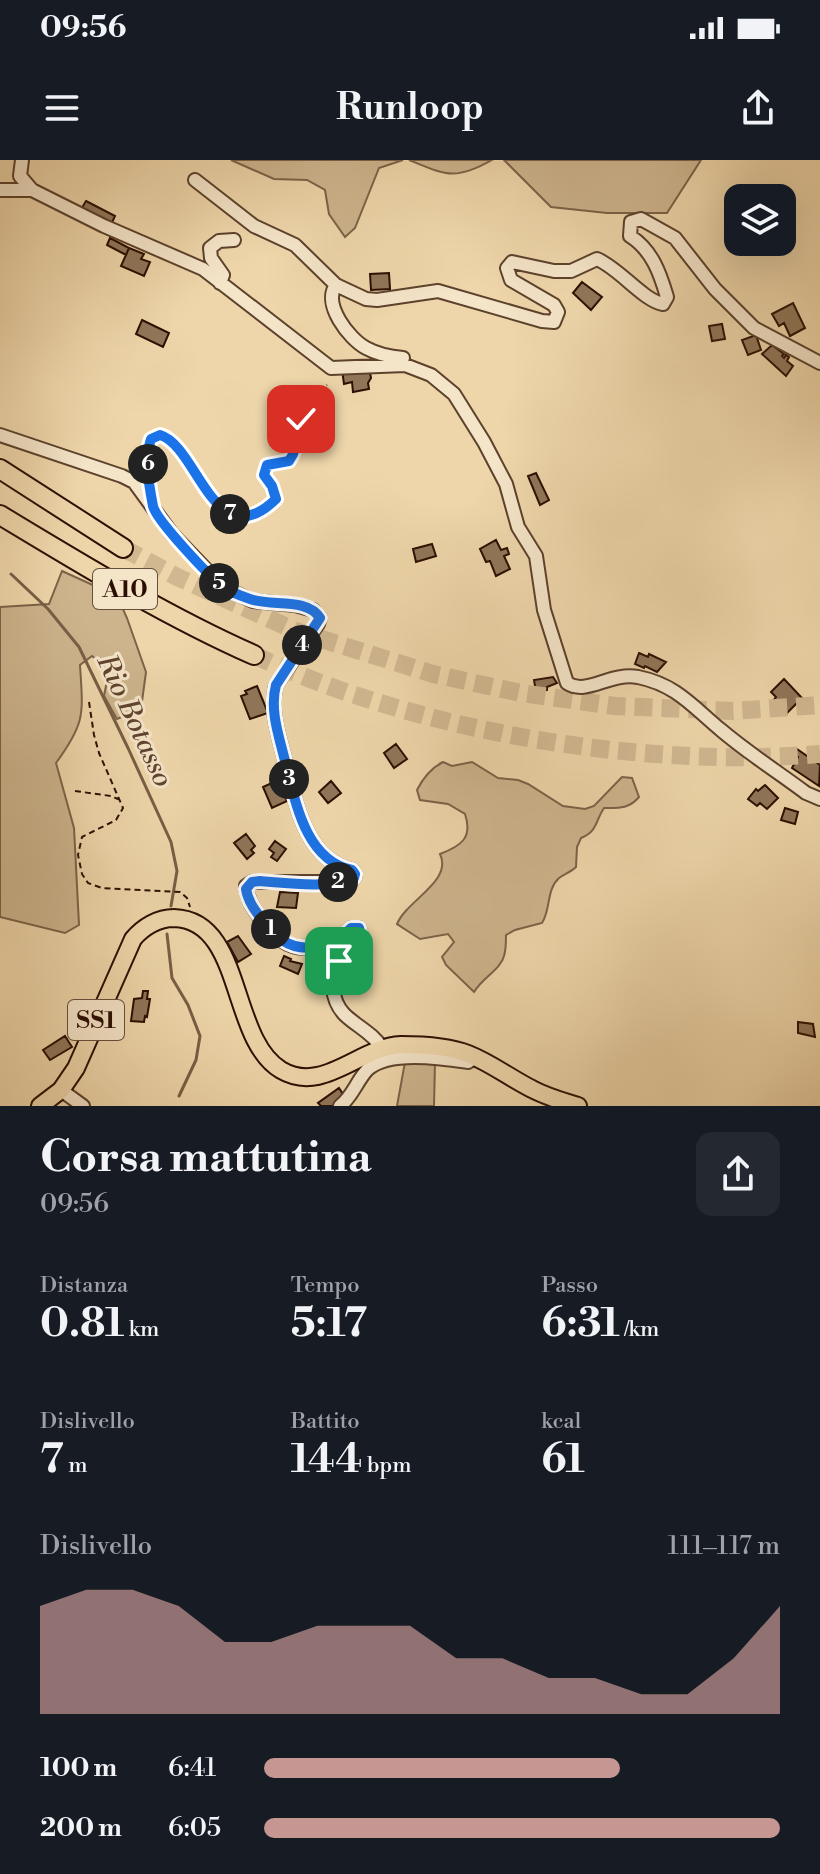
<!DOCTYPE html>
<html lang="it">
<head>
<meta charset="utf-8">
<style>
	:root { --surface:#171b24; --page:#242831; --text:#f1f3f6; --muted:#9ea1a6; --accent:#c59692 }
	body { margin:0; font-family:"Libre Bodoni",serif; background:var(--page); color:var(--text); height:100vh; display:flex; flex-direction:column; font-size:30px; white-space:nowrap }
	* { box-sizing:border-box; margin:0 }
	p { font-size:26px; color:var(--muted) }
	.icon { flex:none; width:44px; height:44px; fill:none; stroke:currentColor; stroke-width:2; stroke-linecap:round; stroke-linejoin:round }
	.map { position:relative; height:946px; overflow:hidden }
	.panel { display:flex; flex-direction:column; background:var(--surface); flex:1 }
	.panel>* { flex:none }
	.tools { position:absolute; left:724px; top:24px; display:grid; gap:16px }
	.tools a { display:grid; place-items:center; width:72px; height:72px; border-radius:16px; background:var(--surface); box-shadow:0 8px 32px #0002; font-size:40px }
	.pin { position:absolute; display:grid; place-items:center; width:68px; height:68px; color:#fff; margin:-34px; border-radius:16px; box-shadow:0 4px 12px #0006 }
	.km { position:absolute; width:40px; height:40px; margin:-20px; border-radius:50%; background:#222; color:#fff; font-size:22px; line-height:40px; text-align:center }
	.round { display:grid; place-items:center; flex:none; width:84px; height:84px; border-radius:16px; background:var(--page) }
	.headline { display:flex; align-items:center; justify-content:space-between; height:136px; padding:0 40px }
	h1 { font-size:44px; font-weight:700; line-height:60px }
	.stats { display:grid; grid-template-columns:repeat(3,1fr); gap:12px; height:136px; padding:8px 40px }
	.stats div { display:grid; align-content:center }
	.stats b { font-size:40px; font-weight:700 }
	.stats small { font-size:22px; font-weight:400 }
	.stats p { font-size:22px }
	.chart { height:224px; padding:16px 40px }
	.chart p { display:flex; justify-content:space-between }
	.chart svg { width:100%; height:144px; margin-top:8px; fill:var(--accent); opacity:.7 }
	ul { padding:0 40px; list-style:none; font-size:26px }
	li { display:grid; grid-template-columns:128px 96px 1fr; align-items:center; height:60px }
	li i { height:20px; border-radius:10px; background:var(--accent) }
	.status { display:flex; justify-content:space-between; align-items:center; height:56px; padding:0 40px; background:var(--surface); direction:ltr }
	.status svg { height:22px; fill:currentColor }
	header { display:flex; justify-content:space-between; align-items:center; height:104px; padding:0 40px; background:var(--surface); font-size:36px; font-weight:700 }
	.map>svg:first-child { display:block }
	.green { fill:#cdb48d; stroke:#7c6248; stroke-width:2 }
	.lines { fill:none; stroke-linecap:round; stroke-linejoin:round }
	.stream { stroke:#785e45; stroke-width:3 }
	.building { fill:#907659; stroke:#2b0f02; stroke-width:2 }
	.highway-tunnel { stroke:#d1b891; stroke-width:18; stroke-dasharray:18 9; stroke-linecap:butt }
	.minor-casing { stroke:#5c412c; stroke-width:16 }
	.major-casing { stroke:#2b0f02; stroke-width:20 }
	.highway-casing { stroke:#2b0f02; stroke-width:22 }
	.path { stroke:#2b0f02; stroke-width:2; stroke-dasharray:6 4; stroke-linecap:butt }
	.minor { stroke:#f4e4c8; stroke-width:12 }
	.major { stroke:#eed6aa; stroke-width:16 }
	.highway { stroke:#eed6aa; stroke-width:18 }
	.route-casing { stroke:#fff; stroke-width:16 }
	.route { stroke:#1a73e8; stroke-width:10 }
	.labels { text-anchor:middle; stroke-width:6; stroke-linejoin:round; paint-order:stroke }
	.shield { fill:#f4e4c8; stroke:#674f3d; stroke-width:2 }
	.shield-label { font-size:24px; font-weight:bold; fill:#2b0f02 }
	.water-label { font-size:28px; font-style:italic; fill:#5f432e; stroke:#f4e4c8 }
</style>
</head>
<body>
<div class="status"><b>09:56</b><svg viewBox="0 0 49 12"><path d="M0 12V9h3v3zM5 12V6h3v6zM10 12V3h3v9zM15 12V0h3v12zM26 1h20v11H26zM47 4h2v5h-2z"/></svg></div>
<header><svg class="icon" aria-label="menu" viewBox="0 0 24 24"><path d="M4 6h16M4 12h16M4 18h16"/></svg>Runloop<svg class="icon" aria-label="share" viewBox="0 0 24 24"><path d="M12 15V3M7 8l5-5 5 5M5 13v7h14v-7"/></svg></header>
<div class="map">
<svg width="820" height="946" viewBox="0 0 820 946">
	<rect width="100%" height="100%" fill="#eed6aa"/>
	<filter id="stains"><feTurbulence type="fractalNoise" baseFrequency=".0025" numOctaves="4"/><feColorMatrix values="0 0 0 0 .2 0 0 0 0 .09 0 0 0 0 .02 0 0 0 .5 -.17"/></filter>
	<radialGradient id="worn" r=".72"><stop offset=".6" stop-color="#630" stop-opacity="0"/><stop offset="1" stop-color="#630" stop-opacity=".3"/></radialGradient>
	<path class="green" d="M231,0H403L379,8L355,68L345,77L329,54L325,30L307,20L274,19Z
		M409,0H492C455,21 446,15 409,0Z
		M504,0H701L667,53H607L551,47Z
		M62,411L117,436L127,458L146,512L141,549L117,559L104,536L109,510L92,496L80,505C83,554 86,562 56,603L74,668L79,765L65,773L0,757V447L49,444Z
		M443,602L452,606L472,602L498,618L518,620L528,624L563,646L585,649L594,646L622,617L632,618L639,637C629,649 619,648 604,648C595,661 598,671 581,678L577,687L576,707C571,712 564,714 559,718C546,730 551,749 542,763L515,770L506,775C506,782 506,790 504,796C501,809 482,818 474,832L446,805L442,797L454,782L448,774L420,779L397,764C407,740 453,721 440,694C461,686 473,678 465,654L448,644L420,640L417,630C423,618 431,608 443,602Z
		M405,902H435L434,946H397Z"/>
	<g class="lines">
		<path class="stream" d="M11,414L48,449L79,487L128,588L171,682L177,711L171,746
			M167,774L172,818L188,845L200,876L196,900L179,936"/>
	</g>
	<path class="building" d="M86,41L115,56L110,67L80,51Z
		M110,78L129,88L126,95L107,85Z
		M129,88L144,94L141,99L150,102L144,116L121,106Z
		M389,113L390,129L371,130L370,114Z
		M582,122L602,137L591,150L573,133Z
		M793,143L805,168L790,176L784,163L779,166L772,154Z
		M142,160L169,173L163,187L136,174Z
		M722,164L725,179L712,181L709,166Z
		M756,175L761,190L748,195L742,180Z
		M772,185L784,194L782,196L784,198L786,195L789,197L787,201L793,206L786,216L762,194Z
		M369,207L371,218L368,223L369,229L353,232L352,222L344,224L342,210Z
		M536,313L549,340L540,345L528,316Z
		M496,380L501,390L507,388L509,394L504,396L510,409L496,416L490,401L486,402L480,389Z
		M432,384L436,396L416,402L413,389Z
		M639,493L648,497L649,494L666,502L657,512L645,506L644,508L635,504Z
		M553,517L557,523L547,527V530L536,532L534,520Z
		M784,519L802,538L786,554L773,541L776,537L771,532Z
		M257,526L268,553L250,559L241,536L247,534L245,531Z
		M396,584L407,599L394,608L384,593Z
		M797,589L820,605L819,626L792,608L798,597L794,594Z
		M278,620L287,641L272,648L263,627Z
		M331,621L341,633L328,643L319,632Z
		M765,625L778,638L767,649L760,643L757,646L748,639L756,629L758,631Z
		M785,648L798,652L795,664L781,660Z
		M246,674L255,686L251,690L254,693L247,699L234,683Z
		M275,681L286,689L277,701L271,697L274,693L269,689Z
		M280,732L298,733L296,748L277,747Z
		M238,776L251,794L238,802L227,782Z
		M284,796L291,799L290,801L302,804L298,814L280,806Z
		M143,831H148L147,839H150L147,857L145,856L144,862L131,861L134,839L142,838Z
		M798,862L813,864L815,877L798,873Z
		M65,876L72,887L50,900L43,890Z
		M339,928L345,937L332,946H321L318,943Z"/>
	<g class="lines">
		<path class="highway-tunnel" d="M123,388L177,417L296,471L433,514L521,533L615,546L733,551L820,545
			M254,495C415,571 643,609 820,594"/>
		<defs>
			<path id="minor" d="M22,0L20,16L32,30L104,66L203,109L331,208L405,205L431,215L454,234L484,282L506,324L518,367L536,396L544,450L567,523C587,536 609,512 638,517C677,525 693,547 721,570C748,593 778,612 806,633L820,639
				M195,20L254,66L295,85L336,125
				M0,30H32
				M220,123L223,115L211,98L210,88L219,81L234,80
				M403,198C391,197 377,194 366,188C349,179 322,144 336,125L366,139L377,140L438,131L542,161L554,162L558,152L554,145L511,120L507,108L512,102L554,111H571L597,99C620,109 644,141 663,144L667,137C660,113 652,90 630,76L631,62L641,59L675,78L715,129L754,168L820,203
				M0,275L122,316L134,322L172,374L224,428L253,441L295,445L313,450L320,458L318,464L276,525C269,551 280,579 286,605C296,644 306,700 352,710L355,714L354,718L346,722H252L246,726C247,740 254,750 263,761C268,767 274,775 281,780C303,796 335,786 351,768H359L361,776C354,784 345,791 340,800C329,816 331,840 344,854C356,866 373,873 382,888
				M61,930L83,946
				M340,946C353,936 356,922 367,910C388,890 441,898 468,902L475,897"/>
			<path id="major" d="M40,946L61,930L76,908L133,779C143,767 158,758 174,758C244,760 229,879 281,910C323,935 359,887 401,885C423,885 448,886 468,894C491,903 510,918 532,929C547,937 562,941 578,946"/>
			<path id="highway" d="M0,309L123,388
				M0,355C83,405 166,456 254,495"/>
		</defs>
		<use href="#minor" class="minor-casing"/>
		<use href="#major" class="major-casing"/>
		<use href="#highway" class="highway-casing"/>
		<path class="path" d="M149,322L147,297L151,279L160,275L168,277L196,317L233,357C249,357 264,351 276,339L272,326L264,315L267,305L289,301C300,286 296,267 304,250C308,240 320,233 327,225
			M89,542L94,575L99,593L123,648L116,660L82,677L78,695L82,714L88,723L102,728L180,732L187,738L190,747
			M75,631L111,636L120,640"/>
		<use href="#minor" class="minor"/>
		<use href="#major" class="major"/>
		<use href="#highway" class="highway"/>
	</g>
	<g class="lines">
		<defs>
			<path id="route" d="M301,259C297,274 298,289 289,301L267,305L264,315L272,326L276,339C214,399 198,286 160,275L151,279C144,300 149,325 153,346C156,360 209,416 222,426C230,432 241,436 250,439C271,447 307,437 320,458L276,525C269,551 280,579 286,605C296,644 306,700 352,710L355,714L354,718C331,729 286,723 260,721L252,722L246,729C248,742 256,752 264,762C270,768 275,776 282,780C304,795 335,786 351,768H359L361,776L339,801"/>
		</defs>
		<use href="#route" class="route-casing"/>
		<use href="#route" class="route"/>
	</g>
	<g class="labels">
		<g class="shield">
			<rect x="93" y="409" width="64" height="40" rx="6"/>
			<rect x="68" y="840" width="56" height="40" rx="6"/>
		</g>
		<g class="shield-label">
			<text x="125" y="437">A10</text>
			<text x="96" y="868">SS1</text>
		</g>
		<g class="water-label">
			<text transform="translate(136 560) rotate(65)" y="10">Rio Botasso</text>
		</g>
	</g>
	<rect width="100%" height="100%" filter="url(#stains)"/>
	<rect width="100%" height="100%" fill="url(#worn)"/>
</svg>
<div class="tools">
<a><svg class="icon" aria-label="layers" viewBox="0 0 24 24"><path d="M12 4l9 5-9 5-9-5zM3 14l9 5 9-5"/></svg></a>
</div>
<div class="pin" style="left:339px;top:801px;background:#1e9e55"><svg class="icon" aria-label="arrive" viewBox="0 0 24 24"><path d="M6 21V4h12l-3 4 3 4H6"/></svg></div>
<div class="pin" style="left:301px;top:259px;background:#d93025"><svg class="icon" aria-label="check" viewBox="0 0 24 24"><path d="M5 12l5 5 9-10"/></svg></div>
<b class="km" style="left:271px;top:769px">1</b>
<b class="km" style="left:338px;top:722px">2</b>
<b class="km" style="left:289px;top:619px">3</b>
<b class="km" style="left:302px;top:485px">4</b>
<b class="km" style="left:219px;top:423px">5</b>
<b class="km" style="left:148px;top:304px">6</b>
<b class="km" style="left:230px;top:354px">7</b>
</div>
<section class="panel">
<div class="headline"><div><h1>Corsa mattutina</h1><p>09:56</p></div><a class="round"><svg class="icon" aria-label="share" viewBox="0 0 24 24"><path d="M12 15V3M7 8l5-5 5 5M5 13v7h14v-7"/></svg></a></div>
<div class="stats">
<div><p>Distanza</p><b>0.81<small> km</small></b></div>
<div><p>Tempo</p><b>5:17</b></div>
<div><p>Passo</p><b>6:31<small> /km</small></b></div>
</div>
<div class="stats">
<div><p>Dislivello</p><b>7<small> m</small></b></div>
<div><p>Battito</p><b>144<small> bpm</small></b></div>
<div><p>kcal</p><b>61</b></div>
</div>
<div class="chart"><p><span>Dislivello</span>111–117 m</p>
<svg viewBox="0 0 160 44" preserveAspectRatio="none"><path d="M0 44V11L10 6L20 6L30 11L40 22L50 22L60 17L70 17L80 17L90 27L100 27L110 33L120 33L130 38L140 38L150 27L160 11V44z"/></svg>
</div>
<ul>
<li><b>100 m</b>6:41<i style="width:69%"></i></li>
<li><b>200 m</b>6:05<i style="width:100%"></i></li>
</ul>
</section>
</body>
</html>
